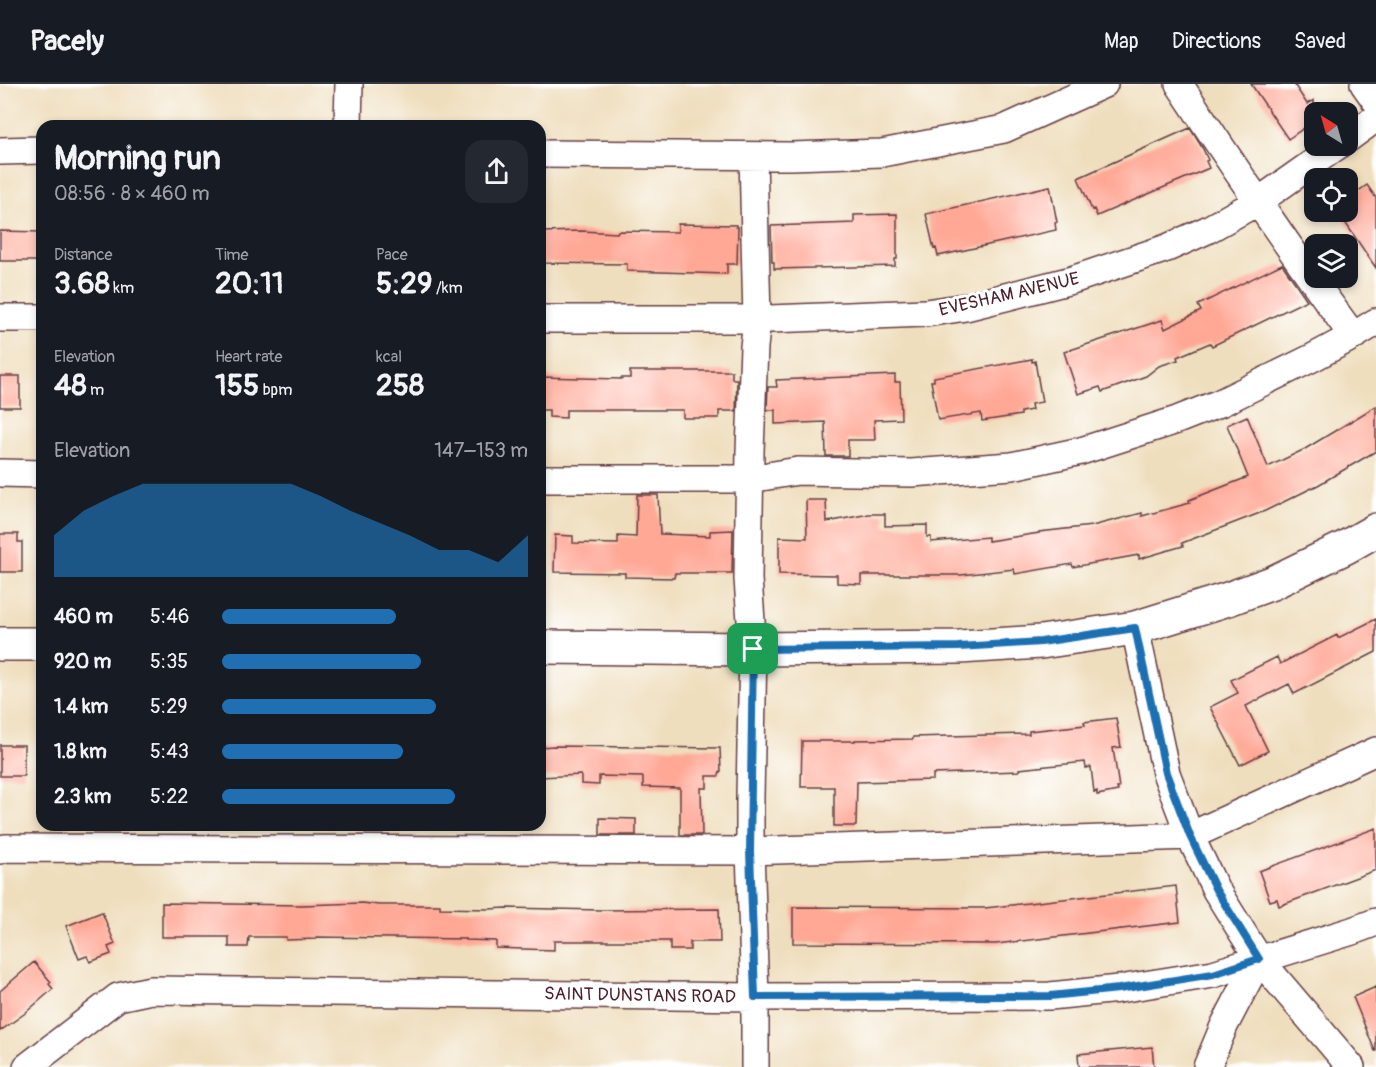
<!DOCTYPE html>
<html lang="en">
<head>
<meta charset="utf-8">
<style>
	:root { --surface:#171b24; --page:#242831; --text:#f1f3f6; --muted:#9ea1a6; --line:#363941; --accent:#1f6fb2 }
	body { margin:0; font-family:Pangolin,sans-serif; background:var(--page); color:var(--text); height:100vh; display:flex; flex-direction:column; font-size:22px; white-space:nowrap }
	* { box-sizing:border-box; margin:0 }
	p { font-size:20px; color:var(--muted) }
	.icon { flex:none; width:33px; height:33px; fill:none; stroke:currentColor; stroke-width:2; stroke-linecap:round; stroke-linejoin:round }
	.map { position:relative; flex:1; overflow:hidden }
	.drawer { position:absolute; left:36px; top:36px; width:510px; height:711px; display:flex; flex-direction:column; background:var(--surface); border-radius:18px; box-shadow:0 3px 9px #0003 }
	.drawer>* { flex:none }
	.needle { width:39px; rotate:323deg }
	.tools { position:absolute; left:1304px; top:18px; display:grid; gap:12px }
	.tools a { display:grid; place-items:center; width:54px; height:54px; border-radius:12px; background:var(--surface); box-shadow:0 3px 9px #0003; font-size:30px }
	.pin { position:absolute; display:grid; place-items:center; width:51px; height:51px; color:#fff; margin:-26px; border-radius:12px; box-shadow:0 3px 9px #0006 }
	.round { display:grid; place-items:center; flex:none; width:63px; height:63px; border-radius:18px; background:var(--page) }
	.overview { display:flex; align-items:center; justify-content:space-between; height:102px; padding:0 18px }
	h1 { font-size:33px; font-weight:700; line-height:45px }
	.stats { display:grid; grid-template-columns:repeat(3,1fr); gap:9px; height:102px; padding:6px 18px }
	.stats div { display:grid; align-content:center }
	.stats b { font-size:30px; font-weight:700 }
	.stats small { font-size:16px; font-weight:400 }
	.stats p { font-size:16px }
	.chart { height:168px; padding:12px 18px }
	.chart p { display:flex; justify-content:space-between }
	.chart svg { width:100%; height:108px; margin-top:6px; fill:var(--accent); opacity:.7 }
	ul { padding:0 18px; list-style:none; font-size:20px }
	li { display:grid; grid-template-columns:96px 72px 1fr; align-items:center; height:45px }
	li i { height:15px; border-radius:8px; background:var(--accent) }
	header { display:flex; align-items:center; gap:36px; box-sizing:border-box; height:84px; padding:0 30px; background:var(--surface); border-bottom:2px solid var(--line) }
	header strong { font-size:28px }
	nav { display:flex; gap:33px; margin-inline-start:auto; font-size:21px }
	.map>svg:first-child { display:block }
	.building { fill:#ffa896 }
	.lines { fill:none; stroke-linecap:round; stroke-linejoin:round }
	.minor-casing { stroke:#633c41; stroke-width:30 }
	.major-casing { stroke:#633c41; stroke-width:36 }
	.minor { stroke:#fff; stroke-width:27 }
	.major { stroke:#fff; stroke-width:33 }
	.route-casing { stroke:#fff; stroke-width:12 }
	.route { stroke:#1f6fb2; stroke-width:8 }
	.labels { text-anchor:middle; stroke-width:6; stroke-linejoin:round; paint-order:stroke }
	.street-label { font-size:18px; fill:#4a1f2b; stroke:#fff }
</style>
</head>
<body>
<header>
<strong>Pacely</strong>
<nav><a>Map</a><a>Directions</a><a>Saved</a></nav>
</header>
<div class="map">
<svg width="1376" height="983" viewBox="0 0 1376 983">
	<rect width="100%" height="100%" fill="#fff"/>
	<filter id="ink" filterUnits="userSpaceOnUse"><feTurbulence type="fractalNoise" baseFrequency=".0167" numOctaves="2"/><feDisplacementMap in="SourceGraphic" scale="12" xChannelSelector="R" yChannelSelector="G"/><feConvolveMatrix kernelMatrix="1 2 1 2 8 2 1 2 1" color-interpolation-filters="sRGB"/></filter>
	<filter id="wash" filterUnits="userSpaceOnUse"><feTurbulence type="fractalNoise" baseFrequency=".008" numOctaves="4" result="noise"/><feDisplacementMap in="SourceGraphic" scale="24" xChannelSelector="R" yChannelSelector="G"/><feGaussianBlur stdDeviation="1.35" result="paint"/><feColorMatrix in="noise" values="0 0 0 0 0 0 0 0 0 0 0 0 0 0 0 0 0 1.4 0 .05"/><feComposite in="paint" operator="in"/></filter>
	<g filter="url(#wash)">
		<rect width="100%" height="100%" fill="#efdebd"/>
		<g id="blocks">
			<path class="building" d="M1251,0H1294L1307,20L1314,16V37L1288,55Z
				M1190,44L1203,65L1208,76L1206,77L1209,84L1097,132L1094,125L1092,126L1078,94Z
				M1367,101L1376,114V184L1338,128H1347V115Z
				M1050,102L1057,138L1055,139L1056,146L938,172L936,164L934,165L926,130Z
				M897,130V175H895V182L774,185V178H772L771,142L854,139V131Z
				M678,140L736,141V143H738L737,180H727V190L627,187V180L540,179V148L582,147L617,149L618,147L678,148Z
				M0,147L42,148V177H0Z
				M1282,180L1307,216L1212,262L1210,259L1177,273L1178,276L1159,282L1146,292L1102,308L1100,303L1078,310L1064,268L1162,236L1165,245L1201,227L1198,221Z
				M1032,275V278L1035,277L1042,318L1031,320L1032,326L1021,328V331L982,337L981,329L938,336L931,297H934V293Z
				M630,287H732V295H737L736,327H719V334H683V326H566V334L549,333V326H540V293L621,295V294H630Z
				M895,291V298H900L901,335L874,336L875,356H848V372H826L825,338L775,340V326H767L768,303H777L776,296Z
				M0,292H20V323H0Z
				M1376,322V367L1318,401L1265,427L1182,459L1183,462L1159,469L1139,475V471L1073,483L1072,480L1015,490L1014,485L961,491H861V500L837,499V491L779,490V453L807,454L806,416H826L827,438L869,430H885V442L927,441V453H931V458L988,453V457L1039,449V448L1092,442L1142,429V432L1190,419L1189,416L1248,393L1227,341L1247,332L1268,383L1305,365Z
				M637,411H658L660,450L710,452V447L733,446L732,489H675L674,494L625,493V489L554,488L555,451L573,452V459L618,460V452L636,453Z
				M0,450H18V458H22V488H0Z
				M1376,535V568L1294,610L1289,600L1246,622L1268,667L1240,681L1210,623L1238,609L1231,596L1277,573L1280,580L1337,551L1338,554Z
				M1116,634L1121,663L1113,664L1119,704H1117L1118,707L1097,711V707L1094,708L1091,683L1086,684L1085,678L1019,685V687L933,690V696L857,698L856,742H834V703H801L802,657H855V656L913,655V653L1029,650V647L1085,641L1084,638Z
				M0,661H24V692H0Z
				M554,662L720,664L721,687H720L719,692H707V704H701L702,751H680V704L643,703V693L599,692V701L581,700V691L540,693V663Z
				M600,734L636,735V751H600Z
				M1376,744V786L1279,822L1277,815L1270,817L1259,787Z
				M1176,802L1180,838L996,860L793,859V823L985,824Z
				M162,819L302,821L362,819L379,821H440V824L489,825L506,824L601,826L719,825L720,858H690V866H670V857H554V866L496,864V857L466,856V855L316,853V855L286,856V853H249L248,863H229V853H162Z
				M102,828L115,860L108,863L111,870L90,878L87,872L79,875L66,842Z
				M34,878L51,898L49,900L53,905L24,930L0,947V907Z
				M1376,903V967H1375L1353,913Z
				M1152,963L1154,983H1079L1078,970Z"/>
		</g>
	</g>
	<g filter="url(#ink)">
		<use href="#blocks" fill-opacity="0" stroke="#633c41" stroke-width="1.5"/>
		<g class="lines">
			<defs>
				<path id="minor" d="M1179,0C1235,85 1293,170 1353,252
					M1364,0L1376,17
					M348,42L349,0
					M1347,55L1376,34
					M0,67L42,66
					M540,70L791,72L882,69L1004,45L1104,0
					M753,72L757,235L754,263L750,367L748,495L753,565L750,712V767L755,913V983
					M0,234H42
					M540,235H770L926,229L966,223L1072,196L1167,164L1207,146L1259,117L1337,62
					M0,389L42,390
					M540,395H750L798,387L911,389L1012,382L1081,367L1177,336L1220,319L1312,274L1353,252L1376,238
					M1135,544L1166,689L1190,752L1216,806L1259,875L1351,983
					M0,766L5,764L750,767L1190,752L1376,667
					M27,983L118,913L151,906L755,913L1050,912L1119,905L1213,890L1352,847L1376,838
					M1207,983L1224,942L1259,875"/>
				<path id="major" d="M0,560H42
					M540,563L753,565L959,563L1041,558L1135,544L1228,515L1272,499L1346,463L1376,446"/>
			</defs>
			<use href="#minor" class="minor-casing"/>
			<use href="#major" class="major-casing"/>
			<use href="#minor" class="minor"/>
			<use href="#major" class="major"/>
		</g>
	</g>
	<g class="lines" filter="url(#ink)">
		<defs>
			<path id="route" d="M1135,544L1166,689L1190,752L1216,806L1259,875L1213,890L1119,905L1050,912L755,913L750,767L753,565L958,563L1041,558Z"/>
		</defs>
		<use href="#route" class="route-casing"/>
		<use href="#route" class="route"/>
	</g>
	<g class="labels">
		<g class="street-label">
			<text transform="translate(1009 210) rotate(-13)" y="6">EVESHAM AVENUE</text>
			<text transform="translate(640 911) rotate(1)" y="6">SAINT DUNSTANS ROAD</text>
		</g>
	</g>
</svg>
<div class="tools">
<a><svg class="needle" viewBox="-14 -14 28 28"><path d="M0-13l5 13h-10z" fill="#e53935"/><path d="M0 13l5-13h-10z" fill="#9ea1a6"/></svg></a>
<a><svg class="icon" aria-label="locate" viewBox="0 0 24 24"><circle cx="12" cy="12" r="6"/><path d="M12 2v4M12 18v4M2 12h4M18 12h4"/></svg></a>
<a><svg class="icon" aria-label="layers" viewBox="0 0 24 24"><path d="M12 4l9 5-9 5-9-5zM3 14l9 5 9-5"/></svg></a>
</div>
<div class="pin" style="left:753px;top:565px;background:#1e9e55"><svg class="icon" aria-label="arrive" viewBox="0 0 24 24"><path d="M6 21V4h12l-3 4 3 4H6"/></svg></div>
<section class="drawer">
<div class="overview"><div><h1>Morning run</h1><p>08:56 · 8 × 460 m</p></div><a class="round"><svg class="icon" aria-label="share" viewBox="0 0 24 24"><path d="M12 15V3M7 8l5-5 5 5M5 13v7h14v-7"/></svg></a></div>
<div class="stats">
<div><p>Distance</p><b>3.68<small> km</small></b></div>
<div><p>Time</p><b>20:11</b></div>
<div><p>Pace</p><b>5:29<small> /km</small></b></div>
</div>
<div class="stats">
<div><p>Elevation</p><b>48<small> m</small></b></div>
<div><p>Heart rate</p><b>155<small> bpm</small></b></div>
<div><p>kcal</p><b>258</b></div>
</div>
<div class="chart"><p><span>Elevation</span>147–153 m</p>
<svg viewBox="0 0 160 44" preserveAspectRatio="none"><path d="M0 44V27L10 17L20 11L30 6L40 6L50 6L60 6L70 6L80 6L90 11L100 17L110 22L120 27L130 33L140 33L150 38L160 27V44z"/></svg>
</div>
<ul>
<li><b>460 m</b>5:46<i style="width:57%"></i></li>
<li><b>920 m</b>5:35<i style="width:65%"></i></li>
<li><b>1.4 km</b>5:29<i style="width:70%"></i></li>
<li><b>1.8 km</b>5:43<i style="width:59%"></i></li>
<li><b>2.3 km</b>5:22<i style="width:76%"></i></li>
</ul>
</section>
</div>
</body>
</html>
